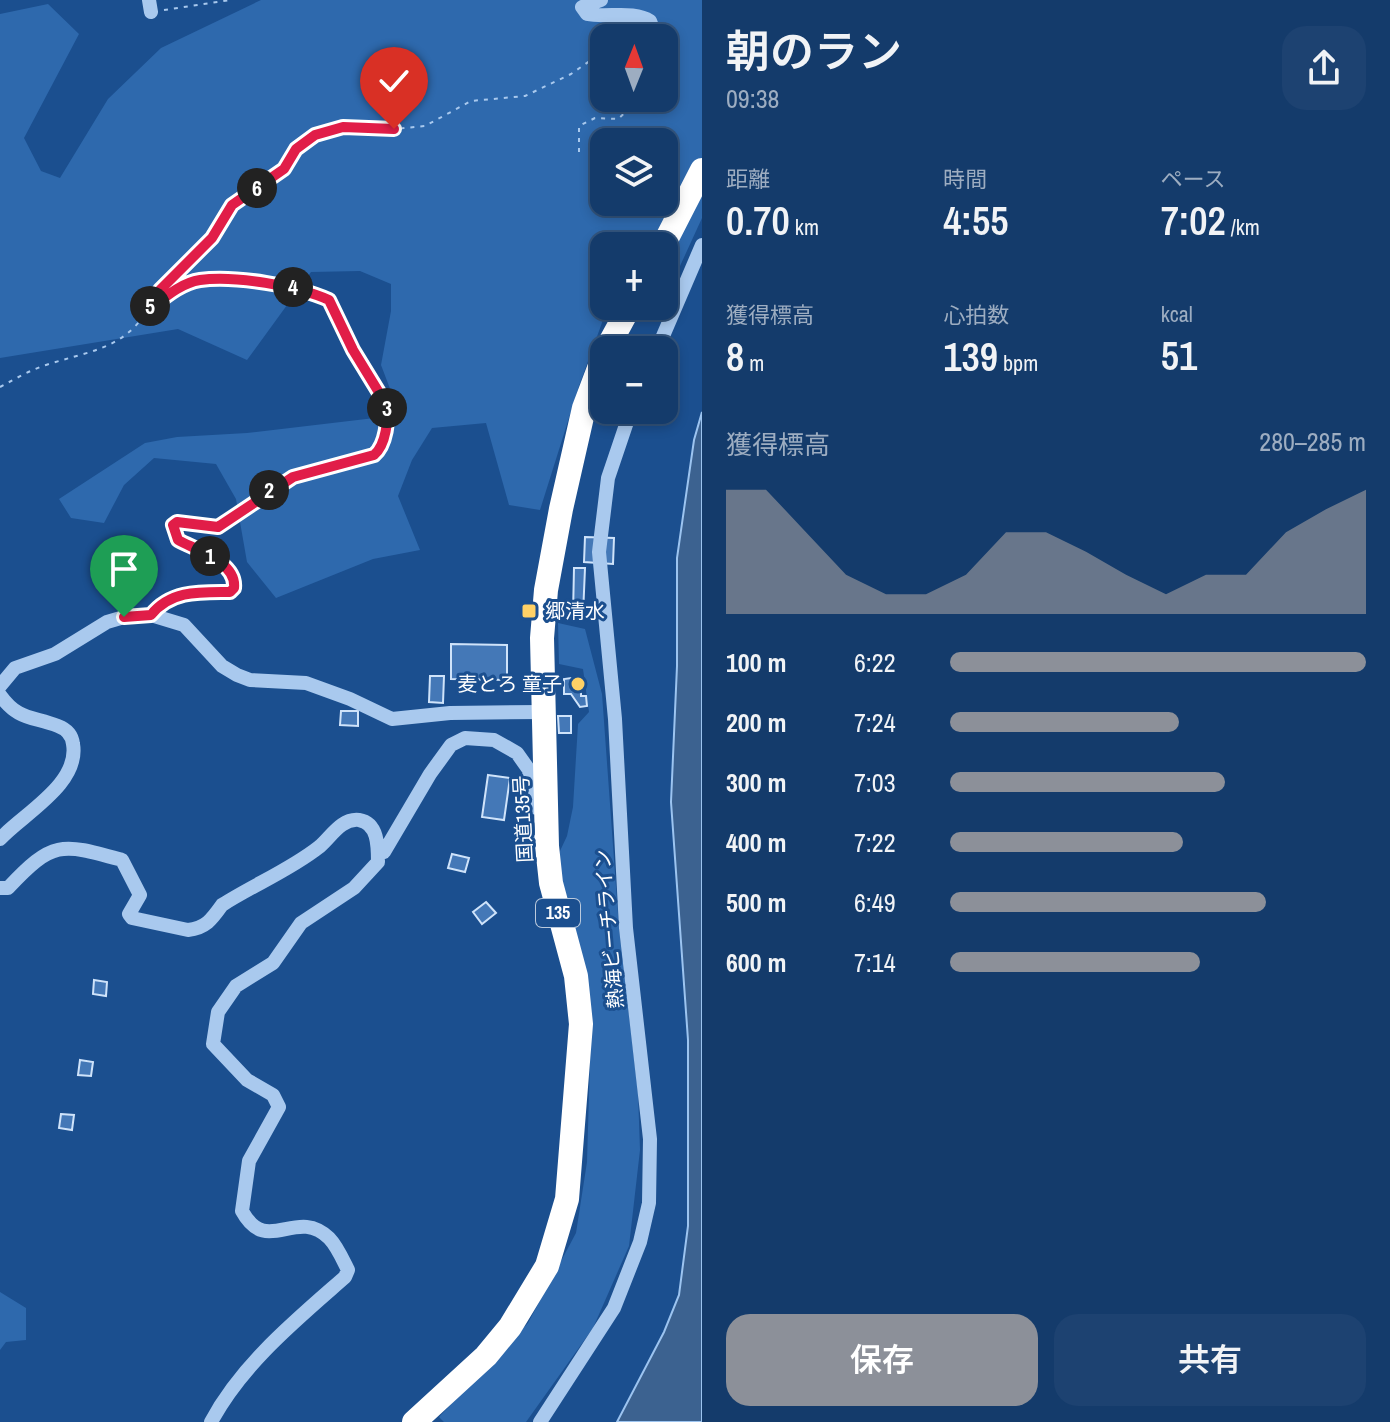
<!DOCTYPE html>
<html lang="ja">
<head>
<meta charset="utf-8">
<style>
	:root { --surface:#143b6b; --page:#1d4271; --text:#f1f3f6; --muted:#9dadc1; --line:#33557e; --accent:#8c9099 }
	body { margin:0; font-family:"Archivo Narrow","Noto Sans JP",sans-serif; background:var(--page); color:var(--text); height:100vh; display:flex; flex-direction:column; font-size:30px; white-space:nowrap }
	* { box-sizing:border-box; margin:0 }
	p { font-size:26px; color:var(--muted) }
	.icon { flex:none; width:44px; height:44px; fill:none; stroke:currentColor; stroke-width:2; stroke-linecap:round; stroke-linejoin:round }
	.map { position:relative; flex:1; overflow:hidden }
	.details { display:flex; flex-direction:column; background:var(--surface); width:688px }
	.details>* { flex:none }
	.needle { width:52px; rotate:1deg }
	.fabs { position:absolute; left:590px; top:24px; display:grid; gap:16px }
	.fabs a { display:grid; place-items:center; width:88px; height:88px; border-radius:16px; background:var(--surface); box-shadow:0 4px 12px #0003,0 0 0 2px var(--line); font-size:40px }
	.pin { position:absolute; display:grid; place-items:center; width:68px; height:68px; color:#fff; margin:-82px -34px; border-radius:50% 50% 50% 0; rotate:-45deg; box-shadow:0 0 8px #0007 }
	.pin .icon { rotate:45deg }
	.km { position:absolute; width:40px; height:40px; margin:-20px; border-radius:50%; background:#222; color:#fff; font-size:22px; line-height:40px; text-align:center }
	.round { display:grid; place-items:center; flex:none; width:84px; height:84px; border-radius:24px; background:var(--page) }
	.summary { display:flex; align-items:center; justify-content:space-between; height:136px; padding:0 24px }
	h1 { font-size:44px; font-weight:600; line-height:60px }
	.figures { display:grid; grid-template-columns:repeat(3,1fr); gap:12px; height:136px; padding:8px 24px }
	.figures div { display:grid; align-content:center }
	.figures b { font-size:40px; font-weight:600 }
	.figures small { font-size:22px; font-weight:400 }
	.figures p { font-size:22px }
	.chart { height:224px; padding:16px 24px }
	.chart p { display:flex; justify-content:space-between }
	.chart svg { width:100%; height:144px; margin-top:8px; fill:var(--accent); opacity:.7 }
	.primary-button { display:flex; gap:16px; margin-top:auto; padding:16px 24px }
	.primary-button a { flex:1; height:92px; border-radius:24px; background:var(--accent); color:#fff; font-size:32px; font-weight:600; line-height:92px; text-align:center }
	.primary-button a+a { background:var(--page); color:var(--text) }
	ul { padding:0 24px; list-style:none; font-size:26px }
	li { display:grid; grid-template-columns:128px 96px 1fr; align-items:center; height:60px }
	li i { height:20px; border-radius:10px; background:var(--accent) }
	main { display:flex; flex:1; min-height:0 }
	.map>svg:first-child { display:block }
	.green { fill:#2e69ad; fill-rule:evenodd }
	.water { fill:#3c6290; stroke:#9cc4f0; stroke-width:2 }
	.building { fill:#4478b7; stroke:#cfe3fa; stroke-width:2 }
	.lines { fill:none; stroke-linecap:round; stroke-linejoin:round }
	.path { stroke:#a9c9ee; stroke-width:2; stroke-dasharray:4 6; stroke-linecap:butt }
	.minor { stroke:#a9c9ee; stroke-width:14 }
	.highway { stroke:#fff; stroke-width:24 }
	.route-casing { stroke:#fff; stroke-width:16 }
	.route { stroke:#e11d48; stroke-width:10 }
	.poi-dot { fill:#ffd166; stroke:#1b4f8f; stroke-width:3 }
	.labels { text-anchor:middle; stroke-width:6; stroke-linejoin:round; paint-order:stroke }
	.shield { fill:#1b4f8f; stroke:#bbcadd; stroke-width:2 }
	.shield-label { font-size:18px; font-weight:bold; fill:#fff }
	.poi-label { font-size:20px; fill:#fff; stroke:#1b4f8f; text-anchor:start }
	.street-label { font-size:20px; fill:#fff; stroke:#1b4f8f }
</style>
</head>
<body>
<main>
<div class="map">
<svg width="702" height="1422" viewBox="0 0 702 1422">
	<rect width="100%" height="100%" fill="#1b4f8f"/>
	<path class="green" d="M261,0H702V218L664,301V246H604V306H662L660,311L603,320L579,386L540,510L509,505L486,423L432,428L412,460L398,496L420,550L373,559L276,598L247,562L236,499L216,464L154,458L124,485L104,523L71,518L59,499L145,443L177,437L247,433L400,415L381,365L391,311V284L360,271L311,272L247,360L178,329L0,358V14L48,4L79,34L24,138L41,171L60,178L108,99L161,48ZM604,38H664V98H604ZM604,142H664V202H604Z
		M558,623L585,629L602,694L619,928L638,1093L640,1150L629,1246L593,1328L526,1422H444L439,1417L528,1323L576,1233L587,1162L591,1025L560,891V851L567,836L573,807L578,724L589,712L583,669L559,664Z
		M0,1292L26,1308V1340L6,1342L0,1350Z"/>
	<path class="water" d="M702,412V1422H617L664,1332L679,1295L688,1226V1040L671,802L677,666V558L694,440Z"/>
	<path class="building" d="M585,537L614,538L613,564L584,562Z
		M574,568H585L583,615L573,614Z
		M451,644L507,645V680L451,679Z
		M430,676H444L443,703L429,702Z
		M571,678L572,681L581,680V696H586L587,706L580,707L571,694H564V679Z
		M341,711H358V726L340,725Z
		M558,716H571V733H559Z
		M488,775L510,778L504,820L482,817Z
		M525,836H534L530,853L520,852Z
		M452,854L469,858L465,872L448,868Z
		M486,902L496,913L482,924L473,912Z
		M94,980L107,982L106,996L93,994Z
		M80,1060L93,1062L91,1076L78,1075Z
		M61,1114L74,1115L72,1130L59,1128Z"/>
	<g class="lines">
		<path class="path" d="M164,10L230,0
			M664,57L670,52L671,45L665,33
			M579,152V126L595,118L618,119L631,107L634,98
			M149,308L160,290L212,238L232,205L284,169L296,149L315,135L343,127L394,129L425,126L471,101L525,96L571,74L604,51
			M147,311C162,300 179,284 199,280C221,276 315,285 330,302C340,312 345,333 351,346C368,380 392,394 384,434C382,443 381,449 374,455L293,477L218,527L185,522L173,525L178,540C196,550 237,562 234,588L230,592H186L160,605
			M0,387C15,379 30,370 46,365C85,352 121,350 145,314"/>
		<path class="minor" d="M149,0L151,12
			M601,0L582,7L587,14C606,18 634,10 650,21L653,29L647,38
			M657,350L702,245
			M0,686L15,668L55,654L107,622L124,617L151,615L184,625L222,666L237,675L250,680L306,683L350,699L392,719L450,713L542,712
			M0,695C18,720 31,716 58,726C66,729 72,735 73,744C80,784 23,814 0,839
			M378,853L384,852L430,774L451,745L465,738L494,740L517,753L529,770L533,807L545,810
			M0,888H8C53,840 61,843 122,860L140,895L129,914L132,918L188,930C206,928 212,919 222,905C253,885 290,870 319,847C331,837 341,818 359,820C378,823 378,846 378,862L354,888L301,923L273,963L236,986L218,1012L213,1044L247,1080L273,1095L279,1107L249,1161L242,1211C267,1257 296,1206 329,1238C337,1246 343,1260 348,1270L345,1277C296,1320 242,1364 211,1422
			M540,1422L614,1308L640,1242L649,1203L650,1139L626,928L615,719L599,552L608,478L631,410"/>
		<path class="highway" d="M663,246L702,170
			M606,350L630,306
			M414,1422L486,1356L510,1327L547,1266L567,1199L581,1024L576,976L551,883L547,846L542,638L546,590L561,509L584,408L604,355"/>
	</g>
	<g class="lines">
		<defs>
			<path id="route" d="M124,617L151,615C171,590 200,592 230,592L234,588C237,562 196,550 178,540L173,525L177,522L218,527L293,477L374,455C386,445 389,419 386,404L353,350L329,300C298,286 234,275 200,280C180,283 163,299 147,311L160,290L212,238L232,205L284,169L296,149L315,135L343,127L394,129"/>
		</defs>
		<use href="#route" class="route-casing"/>
		<use href="#route" class="route"/>
	</g>
	<g class="poi-dot">
		<rect x="521" y="603" width="16" height="16" rx="4"/>
		<circle cx="578" cy="684" r="8"/>
	</g>
	<g class="labels">
		<rect class="shield" x="536" y="899" width="44" height="28" rx="6"/>
		<g class="shield-label">
			<text x="558" y="919">135</text>
		</g>
		<g class="poi-label">
			<text x="545" y="618">郷清水</text>
			<text x="562" y="691" text-anchor="end">麦とろ 童子</text>
		</g>
		<g class="street-label">
			<text transform="translate(523 819) rotate(-93)" y="7">国道135号</text>
			<text transform="translate(609 929) rotate(-95)" y="7">熱海ビーチライン</text>
		</g>
	</g>
</svg>
<div class="fabs">
<a><svg class="needle" viewBox="-14 -14 28 28"><path d="M0-13l5 13h-10z" fill="#e53935"/><path d="M0 13l5-13h-10z" fill="#9dadc1"/></svg></a>
<a><svg class="icon" aria-label="layers" viewBox="0 0 24 24"><path d="M12 4l9 5-9 5-9-5zM3 14l9 5 9-5"/></svg></a>
<a>+</a>
<a>−</a>
</div>
<div class="pin" style="left:124px;top:617px;background:#1e9e55"><svg class="icon" aria-label="arrive" viewBox="0 0 24 24"><path d="M6 21V4h12l-3 4 3 4H6"/></svg></div>
<div class="pin" style="left:394px;top:129px;background:#d93025"><svg class="icon" aria-label="check" viewBox="0 0 24 24"><path d="M5 12l5 5 9-10"/></svg></div>
<b class="km" style="left:210px;top:556px">1</b>
<b class="km" style="left:269px;top:490px">2</b>
<b class="km" style="left:387px;top:408px">3</b>
<b class="km" style="left:293px;top:287px">4</b>
<b class="km" style="left:150px;top:306px">5</b>
<b class="km" style="left:257px;top:188px">6</b>
</div>
<section class="details">
<div class="summary"><div><h1>朝のラン</h1><p>09:38</p></div><a class="round"><svg class="icon" aria-label="share" viewBox="0 0 24 24"><path d="M12 15V3M7 8l5-5 5 5M5 13v7h14v-7"/></svg></a></div>
<div class="figures">
<div><p>距離</p><b>0.70<small> km</small></b></div>
<div><p>時間</p><b>4:55</b></div>
<div><p>ペース</p><b>7:02<small> /km</small></b></div>
</div>
<div class="figures">
<div><p>獲得標高</p><b>8<small> m</small></b></div>
<div><p>心拍数</p><b>139<small> bpm</small></b></div>
<div><p>kcal</p><b>51</b></div>
</div>
<div class="chart"><p><span>獲得標高</span>280–285 m</p>
<svg viewBox="0 0 160 44" preserveAspectRatio="none"><path d="M0 44V6L10 6L20 19L30 32L40 38L50 38L60 32L70 19L80 19L90 25L100 32L110 38L120 32L130 32L140 19L150 12L160 6V44z"/></svg>
</div>
<ul>
<li><b>100 m</b>6:22<i style="width:100%"></i></li>
<li><b>200 m</b>7:24<i style="width:55%"></i></li>
<li><b>300 m</b>7:03<i style="width:66%"></i></li>
<li><b>400 m</b>7:22<i style="width:56%"></i></li>
<li><b>500 m</b>6:49<i style="width:76%"></i></li>
<li><b>600 m</b>7:14<i style="width:60%"></i></li>
</ul>
<div class="primary-button"><a>保存</a><a>共有</a></div>
</section>
</main>
</body>
</html>
